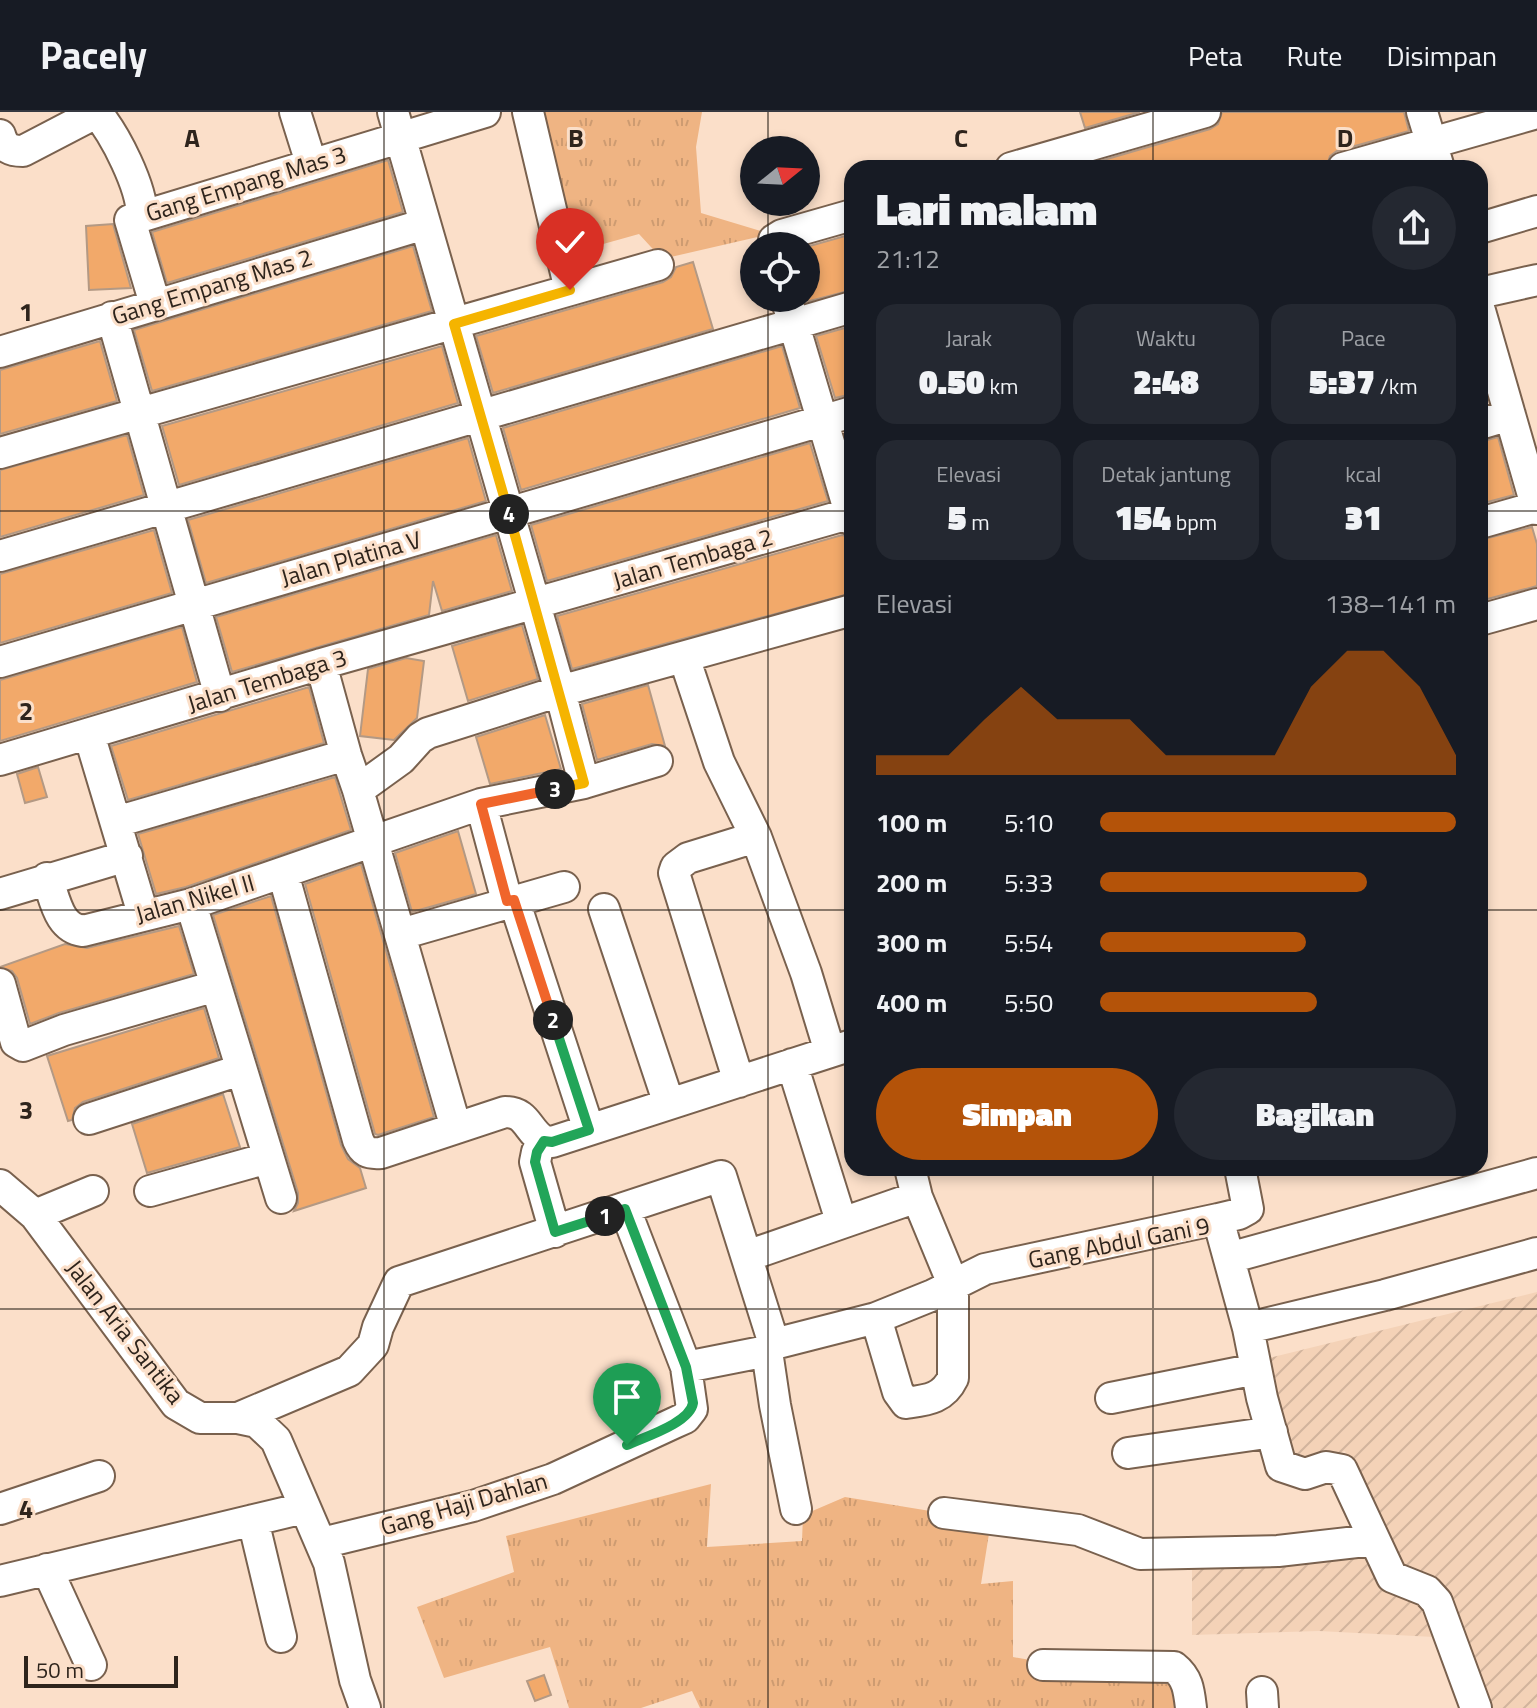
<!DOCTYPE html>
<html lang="id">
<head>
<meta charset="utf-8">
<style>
	:root { --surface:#171b24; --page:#242831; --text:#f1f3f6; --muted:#9ea1a6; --line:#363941; --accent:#b45309 }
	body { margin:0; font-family:"Titillium Web",sans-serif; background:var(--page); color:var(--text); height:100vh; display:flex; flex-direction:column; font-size:30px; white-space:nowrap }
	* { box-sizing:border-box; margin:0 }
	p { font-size:26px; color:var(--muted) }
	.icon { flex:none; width:44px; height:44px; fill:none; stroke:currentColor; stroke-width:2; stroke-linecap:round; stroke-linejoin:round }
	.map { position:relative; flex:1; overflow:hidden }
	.details { position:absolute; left:844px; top:48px; width:644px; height:1016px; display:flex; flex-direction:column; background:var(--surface); border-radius:24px; box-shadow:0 4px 12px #0003 }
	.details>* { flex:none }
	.needle { width:52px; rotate:72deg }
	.tools { position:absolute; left:740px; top:24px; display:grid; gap:16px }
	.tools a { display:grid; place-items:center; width:80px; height:80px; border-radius:50%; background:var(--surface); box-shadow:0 4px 12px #0003; font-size:40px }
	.scale { position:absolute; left:24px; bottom:20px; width:154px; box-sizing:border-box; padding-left:8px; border:4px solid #2e241c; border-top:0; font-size:22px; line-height:28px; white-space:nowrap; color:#2e241c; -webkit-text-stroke:6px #fbdfc9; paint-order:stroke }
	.pin { position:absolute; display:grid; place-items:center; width:68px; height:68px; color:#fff; margin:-82px -34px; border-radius:50% 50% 50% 0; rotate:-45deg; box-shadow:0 0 8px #0007 }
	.pin .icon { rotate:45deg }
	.km { position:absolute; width:40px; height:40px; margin:-20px; border-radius:50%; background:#222; color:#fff; font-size:22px; line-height:40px; text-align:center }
	.round { display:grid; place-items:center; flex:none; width:84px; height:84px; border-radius:42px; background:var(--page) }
	.headline { display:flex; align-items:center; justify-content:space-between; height:136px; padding:0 32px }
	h1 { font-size:44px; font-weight:800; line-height:60px }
	.stats { display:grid; grid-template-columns:repeat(3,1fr); gap:12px; height:136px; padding:8px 32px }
	.stats div { display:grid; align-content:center; border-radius:20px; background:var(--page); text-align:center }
	.stats b { font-size:34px; font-weight:800 }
	.stats small { font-size:22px; font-weight:400 }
	.stats p { font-size:22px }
	.chart { height:224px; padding:16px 32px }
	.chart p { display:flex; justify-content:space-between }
	.chart svg { width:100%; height:144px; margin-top:8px; fill:var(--accent); opacity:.7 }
	.cta { display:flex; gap:16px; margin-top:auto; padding:16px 32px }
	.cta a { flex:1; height:92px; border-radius:48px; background:var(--accent); color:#fff; font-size:32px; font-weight:800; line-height:92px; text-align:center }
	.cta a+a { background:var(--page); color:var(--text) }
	ul { padding:0 32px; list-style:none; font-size:26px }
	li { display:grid; grid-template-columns:128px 96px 1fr; align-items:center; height:60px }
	li i { height:20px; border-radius:10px; background:var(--accent) }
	header { display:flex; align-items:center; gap:48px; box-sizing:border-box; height:112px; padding:0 40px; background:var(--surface); border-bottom:2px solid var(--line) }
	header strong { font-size:38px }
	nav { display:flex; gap:44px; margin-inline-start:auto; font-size:28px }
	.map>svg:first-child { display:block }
	.industrial { fill:url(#industrial-furrows) }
	.grass { fill:url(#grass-tufts) }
	.building { fill:#f2a96a; stroke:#b39984; stroke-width:2 }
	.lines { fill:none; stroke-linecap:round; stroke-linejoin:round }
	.minor-casing { stroke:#79614e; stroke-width:34 }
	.minor { stroke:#fff; stroke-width:30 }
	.split-1-casing { stroke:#fff; stroke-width:16 }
	.split-2-casing { stroke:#fff; stroke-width:16 }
	.split-3-casing { stroke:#fff; stroke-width:16 }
	.split-4-casing { stroke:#fff; stroke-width:16 }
	.split-5-casing { stroke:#fff; stroke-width:16 }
	.split-1 { stroke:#22a559; stroke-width:10 }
	.split-2 { stroke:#22a559; stroke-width:10 }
	.split-3 { stroke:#f0652b; stroke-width:10 }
	.split-4 { stroke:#f5b400; stroke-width:10 }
	.split-5 { stroke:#f5b400; stroke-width:10 }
	.grid { fill:none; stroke:#2e241c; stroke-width:2; stroke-opacity:0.55 }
	.labels { text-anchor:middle; stroke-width:6; stroke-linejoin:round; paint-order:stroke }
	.street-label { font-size:24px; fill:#2e241c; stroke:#fbdfc9 }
	.grid-label { font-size:26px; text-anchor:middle; font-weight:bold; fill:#2e241c; stroke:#fbdfc9; stroke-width:6; stroke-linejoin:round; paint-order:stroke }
</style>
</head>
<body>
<header>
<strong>Pacely</strong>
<nav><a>Peta</a><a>Rute</a><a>Disimpan</a></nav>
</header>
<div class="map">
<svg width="1537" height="1596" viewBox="0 0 1537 1596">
	<defs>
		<pattern id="industrial-furrows" width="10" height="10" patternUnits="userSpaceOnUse" patternTransform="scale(2)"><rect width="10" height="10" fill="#f4d2b7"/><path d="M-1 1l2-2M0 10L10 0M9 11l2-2" fill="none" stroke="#d2b49d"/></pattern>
		<pattern id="grass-tufts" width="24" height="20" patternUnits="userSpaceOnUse" patternTransform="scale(2)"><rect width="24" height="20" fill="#efb483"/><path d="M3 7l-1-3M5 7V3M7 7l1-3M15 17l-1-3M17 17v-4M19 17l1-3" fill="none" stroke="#cd9b71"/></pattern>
	</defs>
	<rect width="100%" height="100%" fill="#fbdfc9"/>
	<path class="industrial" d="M1537,1180V1596H1477L1453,1526L1319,1519L1192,1523V1442L1377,1426L1345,1339L1284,1359L1253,1250Z"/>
	<path class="grass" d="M538,0H702L696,35L701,101L771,122L662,147L639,122L564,143Z
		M711,1372L707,1435L802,1429L803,1403L845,1385L991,1409L981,1472L1013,1469V1545L1178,1574V1596H700L692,1579L641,1596H569L550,1535L444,1566L417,1495L514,1460L506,1424Z"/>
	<path class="building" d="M1080,0H1140L1085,16Z
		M1222,0H1404L1409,19L1337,39L1330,44L1326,56H1076L1210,17L1218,12Z
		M388,48L403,100L167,171L152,120Z
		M113,112L131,176L89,178L86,114Z
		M852,122V178L806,190V135Z
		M413,134L432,199L152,279L134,218Z
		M693,150L713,217L493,281L476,224L663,170L671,165L676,155Z
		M852,214V282L835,286L816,224Z
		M100,229L117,289L0,322V258Z
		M442,234L458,291L179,373L162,314Z
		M782,234L800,296L521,378L503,316Z
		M127,323L144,383L0,425V358Z
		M1498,325L1514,383L1480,392V330Z
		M468,326L486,389L206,471L188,408Z
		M810,331L828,389L547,469L531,413Z
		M1532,415L1537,432V474L1480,489V428Z
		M154,418L172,481L0,531V462Z
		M496,423L512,479L442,499L433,469L429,503L232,560L216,505Z
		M842,423L852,426V481L572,557L557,504Z
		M522,513L538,567L468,589L452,534Z
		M182,515L197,570L0,629V568Z
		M406,546L424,549L417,606L394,628L360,624L368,557Z
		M648,573L665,634L652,632L597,648L582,592Z
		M309,575L324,631L128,688L111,634Z
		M545,603L561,657L490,672L476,625Z
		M38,655L47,685L25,691L17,662Z
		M335,665L351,718L186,775L156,782L138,722Z
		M458,719L476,782L412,800L395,741Z
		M361,752L434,1005L378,1023L375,1022L305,772Z
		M271,784L341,1033L348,1047L360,1056L366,1076L294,1099L298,1091V1081L213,803Z
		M179,814L194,862L59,901L30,912L17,866L12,859L0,855L65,832L87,836Z
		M204,896L219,946L83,990L75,996L72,1008L68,1009L47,944Z
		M223,982L240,1035L147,1061L132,1012Z
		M544,1563L551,1583L535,1589L527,1569Z"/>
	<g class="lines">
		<defs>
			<path id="minor" d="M96,0C115,22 142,75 142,104
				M295,0L311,51
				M393,0L560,579L584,671
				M528,0L570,178
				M1422,0L1439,56
				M0,23C4,36 10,39 23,39L98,0
				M1011,56L1205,0
				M1343,56L1537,1
				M1480,116L1537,99
				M773,134L774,128L782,123L852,103
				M1480,181L1537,168
				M786,186L852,408
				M155,192L130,108L485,0
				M1480,199L1537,397
				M112,205L220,584
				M0,240L425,112
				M1480,312L1510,303
				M0,341L658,153
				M1480,411L1536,395
				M0,444L852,195
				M1480,508L1537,492
				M684,545L719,650L756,725L806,861L830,940
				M0,550L852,300
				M321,552L346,643L358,678L456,1016
				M89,622L143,802
				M0,648L321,552L852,401
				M358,678L401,647L420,626L428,621L560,579L852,498
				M481,692L507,789
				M116,710L346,643
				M283,761L358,1028C363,1040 368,1042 381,1041L505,1000C528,1000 527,1019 544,1029
				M47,766C55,786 58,816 83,819L191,792L481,692L584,671L657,649
				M0,782L127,744
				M514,788L589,1018
				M191,792L281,1086
				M604,797L669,992
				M401,822L564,775
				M0,872L16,930L23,934L64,918L216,874
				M792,952L841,1109
				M739,970L674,761L676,755L688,746L756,725
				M89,1007L240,958
				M544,1029L552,1030L852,933
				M544,1029L537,1040L535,1050L555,1120
				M0,1073L35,1103L176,1292L200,1306H238L257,1310L276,1328L329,1451L355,1568L365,1596
				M150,1079L268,1046
				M625,1097L686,1255L767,1239
				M35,1103L93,1079
				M1218,1107L1239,1102L1248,1097L1240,1056
				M747,1144L917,1085
				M1229,1146L1537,1061
				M876,1206L898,1280L906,1291C927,1288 943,1287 953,1266V1172L917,1085L910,1056
				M1248,1216L1385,1183L1537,1141
				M1111,1286L1256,1257
				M238,1306L349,1259L373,1233L378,1215L399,1170L721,1064L774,1232
				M1128,1341L1272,1320
				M0,1397L99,1364
				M796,1397L775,1293L767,1239L774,1232L876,1206L933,1183L985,1157L1218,1107L1248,1216L1262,1286L1281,1354L1305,1362L1326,1355L1342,1358L1392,1465L1427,1479L1437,1490L1476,1596
				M944,1401L1078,1418L1140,1442L1278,1439L1374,1428
				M253,1408L281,1525
				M322,1431L473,1394L553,1367L674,1311L685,1306L692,1297L686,1255
				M47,1457L91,1553
				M0,1469L304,1396
				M1043,1553L1174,1555C1188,1566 1189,1579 1191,1596
				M1262,1580L1263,1596"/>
		</defs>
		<use href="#minor" class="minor-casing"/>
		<use href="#minor" class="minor"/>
	</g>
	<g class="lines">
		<defs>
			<path id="split-1" d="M605,1104L625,1097L686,1255L693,1291C690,1311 644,1325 627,1333"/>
			<path id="split-2" d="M553,908L589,1018L552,1030L544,1029L537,1040L535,1050L555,1120L605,1104"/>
			<path id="split-3" d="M553,908L514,788L507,789L481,692L555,677"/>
			<path id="split-4" d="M509,402L584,671L555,677"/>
			<path id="split-5" d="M509,402L454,212L570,178"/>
		</defs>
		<use href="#split-1" class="split-1-casing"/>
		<use href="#split-2" class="split-2-casing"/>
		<use href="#split-3" class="split-3-casing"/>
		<use href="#split-4" class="split-4-casing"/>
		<use href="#split-5" class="split-5-casing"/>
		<use href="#split-1" class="split-1"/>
		<use href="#split-2" class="split-2"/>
		<use href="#split-3" class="split-3"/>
		<use href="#split-4" class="split-4"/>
		<use href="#split-5" class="split-5"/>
	</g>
	<path class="grid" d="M384,0V1596M768,0V38M1153,0V56M768,90V134M768,186V1596M0,399H852M1480,399H1537M0,798H852M1480,798H1537M1153,1056V1596M0,1197H1537"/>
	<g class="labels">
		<g class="street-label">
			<text transform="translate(246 72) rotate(-17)" y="8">Gang Empang Mas 3</text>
			<text transform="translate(212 175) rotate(-17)" y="8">Gang Empang Mas 2</text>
			<text transform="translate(351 447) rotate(-16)" y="8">Jalan Platina V</text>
			<text transform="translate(693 447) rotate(-16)" y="8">Jalan Tembaga 2</text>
			<text transform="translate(267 569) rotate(-17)" y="8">Jalan Tembaga 3</text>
			<text transform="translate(195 787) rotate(-16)" y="8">Jalan Nikel II</text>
			<text transform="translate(1119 1131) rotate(-11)" y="8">Gang Abdul Gani 9</text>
			<text transform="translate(125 1220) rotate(52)" y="8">Jalan Aria Santika</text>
			<text transform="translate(464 1392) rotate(-16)" y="8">Gang Haji Dahlan</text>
		</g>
	</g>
	<g class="grid-label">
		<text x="192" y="35">A</text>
		<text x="576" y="35">B</text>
		<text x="961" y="35">C</text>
		<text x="1345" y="35">D</text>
		<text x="26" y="209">1</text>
		<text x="26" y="608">2</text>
		<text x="26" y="1007">3</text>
		<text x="26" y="1406">4</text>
	</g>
</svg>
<div class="tools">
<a><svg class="needle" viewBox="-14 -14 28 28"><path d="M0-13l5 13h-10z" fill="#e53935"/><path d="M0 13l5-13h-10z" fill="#9ea1a6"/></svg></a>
<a><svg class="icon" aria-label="locate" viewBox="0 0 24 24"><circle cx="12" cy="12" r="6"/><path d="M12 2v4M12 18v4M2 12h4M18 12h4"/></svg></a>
</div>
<div class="scale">50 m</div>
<div class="pin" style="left:627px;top:1333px;background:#1e9e55"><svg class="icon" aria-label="arrive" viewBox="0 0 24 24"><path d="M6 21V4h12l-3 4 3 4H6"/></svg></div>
<div class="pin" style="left:570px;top:178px;background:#d93025"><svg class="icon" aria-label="check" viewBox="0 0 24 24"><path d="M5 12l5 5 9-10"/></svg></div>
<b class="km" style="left:605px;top:1104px">1</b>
<b class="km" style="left:553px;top:908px">2</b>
<b class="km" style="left:555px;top:677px">3</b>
<b class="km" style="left:509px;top:402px">4</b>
<section class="details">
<div class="headline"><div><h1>Lari malam</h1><p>21:12</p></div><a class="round"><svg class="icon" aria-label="share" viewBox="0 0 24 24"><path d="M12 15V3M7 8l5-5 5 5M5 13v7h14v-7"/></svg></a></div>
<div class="stats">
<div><p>Jarak</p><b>0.50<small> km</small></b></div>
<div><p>Waktu</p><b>2:48</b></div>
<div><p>Pace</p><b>5:37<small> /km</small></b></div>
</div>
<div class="stats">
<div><p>Elevasi</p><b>5<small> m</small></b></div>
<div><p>Detak jantung</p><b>154<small> bpm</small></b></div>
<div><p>kcal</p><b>31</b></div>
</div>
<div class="chart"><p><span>Elevasi</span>138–141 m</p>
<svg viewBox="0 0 160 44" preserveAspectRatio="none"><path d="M0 44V38L10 38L20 38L30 27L40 17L50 27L60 27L70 27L80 38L90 38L100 38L110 38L120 17L130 6L140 6L150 17L160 38V44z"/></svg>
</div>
<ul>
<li><b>100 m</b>5:10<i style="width:100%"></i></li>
<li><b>200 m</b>5:33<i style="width:75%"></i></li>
<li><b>300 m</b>5:54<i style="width:58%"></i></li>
<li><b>400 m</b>5:50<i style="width:61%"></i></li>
</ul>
<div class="cta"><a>Simpan</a><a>Bagikan</a></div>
</section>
</div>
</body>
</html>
